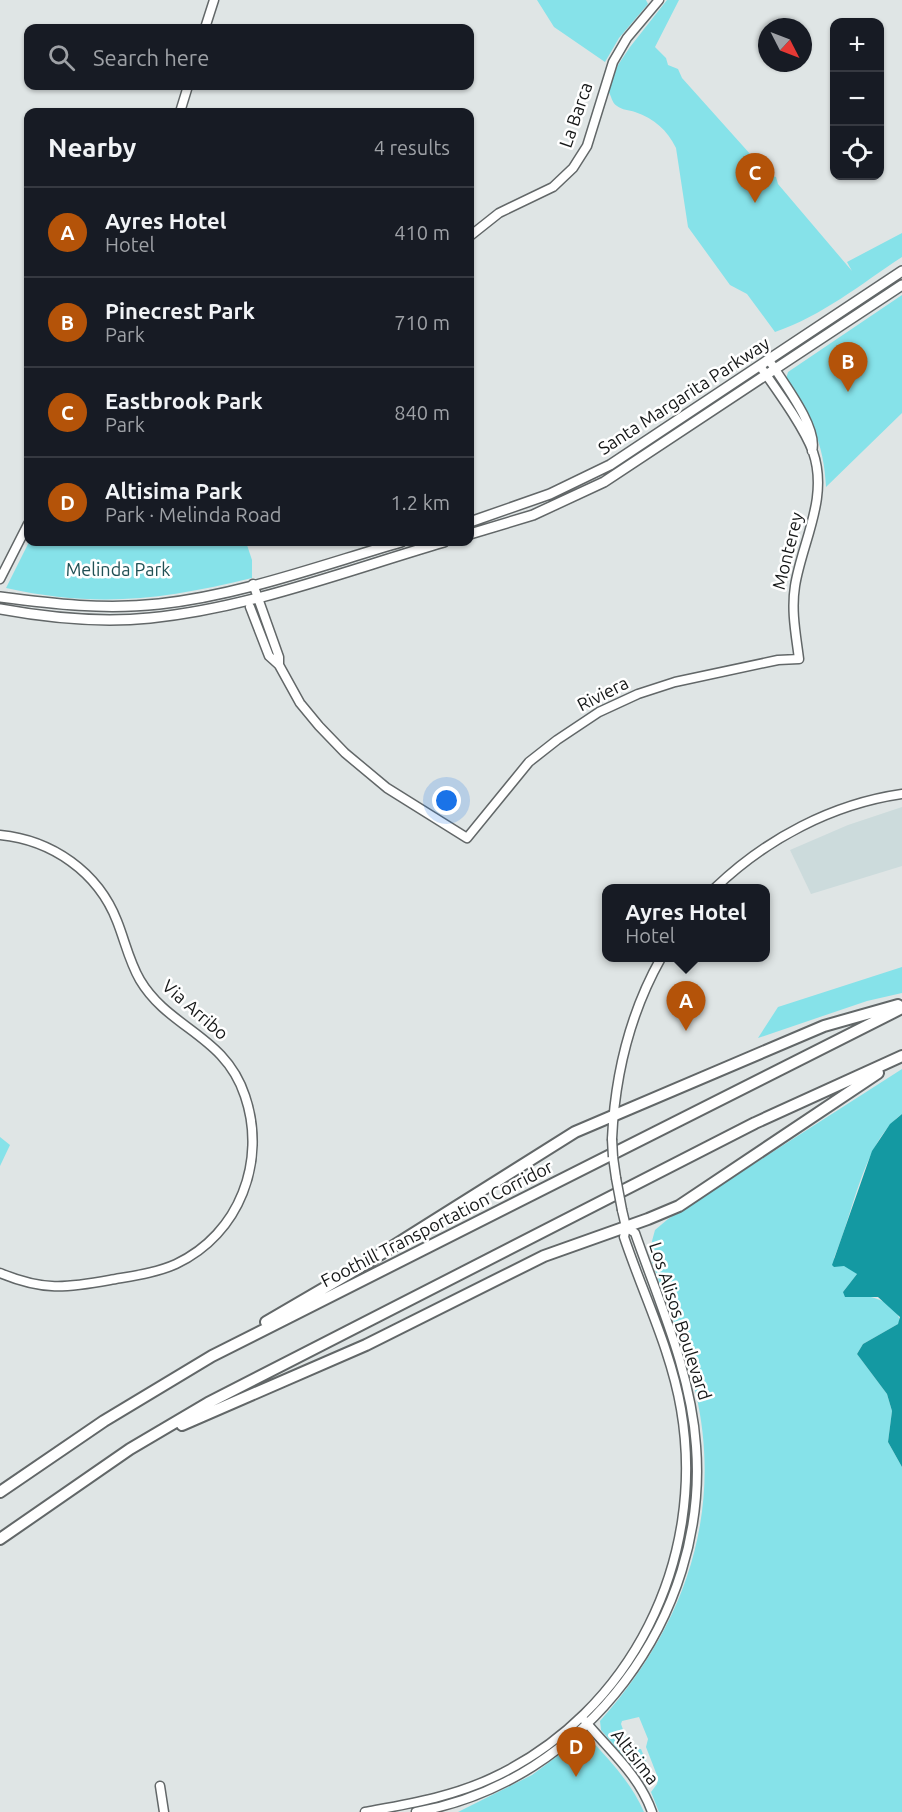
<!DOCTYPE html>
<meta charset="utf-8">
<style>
body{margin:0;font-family:Ubuntu,sans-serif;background:#242831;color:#f1f3f6}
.controls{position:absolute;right:18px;top:18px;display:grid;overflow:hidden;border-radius:12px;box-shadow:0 2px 4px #0004}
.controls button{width:54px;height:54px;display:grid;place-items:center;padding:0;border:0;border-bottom:2px solid #363941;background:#171b24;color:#f1f3f6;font:30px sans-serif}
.compass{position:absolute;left:758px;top:18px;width:54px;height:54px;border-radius:50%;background:#171b24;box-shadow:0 2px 4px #0004;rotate:132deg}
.you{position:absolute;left:447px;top:801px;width:21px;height:21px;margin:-15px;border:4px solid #fff;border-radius:50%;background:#1a73e8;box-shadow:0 0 0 9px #1a73e833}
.badge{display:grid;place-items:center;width:39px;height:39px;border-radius:50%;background:#b45309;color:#fff;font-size:20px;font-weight:700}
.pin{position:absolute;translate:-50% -50px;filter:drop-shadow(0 2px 3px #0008)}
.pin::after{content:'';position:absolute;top:32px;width:21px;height:18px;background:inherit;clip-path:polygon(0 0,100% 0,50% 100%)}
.popup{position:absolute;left:602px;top:884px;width:168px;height:78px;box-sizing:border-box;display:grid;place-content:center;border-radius:12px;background:#171b24;filter:drop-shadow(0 2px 4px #0005);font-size:20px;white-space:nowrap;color:#9ea1a6}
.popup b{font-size:22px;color:#f1f3f6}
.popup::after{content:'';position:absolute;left:50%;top:100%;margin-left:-12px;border:12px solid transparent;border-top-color:#171b24}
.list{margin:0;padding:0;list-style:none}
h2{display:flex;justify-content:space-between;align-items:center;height:78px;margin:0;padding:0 24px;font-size:26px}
h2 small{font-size:20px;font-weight:400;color:#9ea1a6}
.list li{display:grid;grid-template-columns:39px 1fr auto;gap:18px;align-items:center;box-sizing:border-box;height:90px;padding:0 24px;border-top:2px solid #363941}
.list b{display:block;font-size:22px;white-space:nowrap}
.list p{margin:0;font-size:20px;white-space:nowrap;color:#9ea1a6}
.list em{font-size:20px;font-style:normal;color:#9ea1a6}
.icon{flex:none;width:33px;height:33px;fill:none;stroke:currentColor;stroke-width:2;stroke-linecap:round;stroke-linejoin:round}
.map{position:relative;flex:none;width:902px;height:1812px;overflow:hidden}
.search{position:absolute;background:#171b24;box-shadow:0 2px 4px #0004;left:24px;top:24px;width:450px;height:66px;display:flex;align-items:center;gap:15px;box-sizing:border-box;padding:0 21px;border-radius:12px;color:#9ea1a6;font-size:22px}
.panel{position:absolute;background:#171b24;box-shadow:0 2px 4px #0004;left:24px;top:108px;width:450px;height:438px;border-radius:12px}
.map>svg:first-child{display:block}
.built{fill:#ccdbdc}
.green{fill:#86e2e9}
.water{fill:#1499a2}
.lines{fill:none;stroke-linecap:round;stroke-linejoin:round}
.secondary-casing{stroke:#626768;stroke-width:11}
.primary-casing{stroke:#626768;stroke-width:12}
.highway-casing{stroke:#626768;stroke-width:14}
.secondary{stroke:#fff;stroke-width:8}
.primary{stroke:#fff;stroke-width:9}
.highway{stroke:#fff;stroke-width:10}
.secondary-bridge-casing{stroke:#626768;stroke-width:11;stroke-linecap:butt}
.secondary-bridge{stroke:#fff;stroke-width:8}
.labels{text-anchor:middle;stroke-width:5;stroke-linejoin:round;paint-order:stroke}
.street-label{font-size:18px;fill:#151717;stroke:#fff}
.park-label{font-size:18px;fill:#205155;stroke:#fff}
</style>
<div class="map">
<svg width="902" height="1812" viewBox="0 0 902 1812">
<rect width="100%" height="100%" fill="#dfe5e5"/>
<path class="built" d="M 902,807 L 902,866 L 811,894 L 790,850 L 848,825 Z"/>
<path class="green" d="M 537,0 L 646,0 L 648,4 L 619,38 L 605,62 L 554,27 Z
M 667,0 L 679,0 L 655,47 L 666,58 L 668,65 L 678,69 L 682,78 L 769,175 L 776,177 L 778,184 L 852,271 L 847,262 L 902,233 L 902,257 C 861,284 822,316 775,332 L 747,294 L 730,285 L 688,227 L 676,148 C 667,130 655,119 635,112 C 629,110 622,110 617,106 C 611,102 612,96 608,91 L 618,65 L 630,47 Z
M 902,295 L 902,413 L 826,487 C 824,442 810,416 786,379 L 788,372 Z
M 29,542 L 246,542 L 252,560 L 252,578 C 162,600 97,608 6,588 Z
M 902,967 L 902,993 L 867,1001 L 758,1038 L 778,1007 Z
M 902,1069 L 902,1114 C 863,1142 853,1215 834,1258 C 841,1266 851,1265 857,1274 L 843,1292 C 863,1296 892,1296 900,1320 L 898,1324 L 863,1344 L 857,1354 L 887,1394 L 892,1411 L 888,1442 L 902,1467 L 902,1812 L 659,1812 L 651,1792 L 657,1784 L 658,1778 L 646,1747 L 648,1739 L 639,1717 L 622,1721 L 621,1724 L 630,1749 L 641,1749 L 653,1779 L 649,1786 L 601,1730 L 600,1721 C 682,1630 724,1517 696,1394 C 685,1345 664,1299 649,1252 L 655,1230 L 668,1219 Z
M 0,1137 L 10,1145 L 0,1166 Z
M 579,1740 L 584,1743 L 591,1740 C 611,1762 632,1784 644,1812 L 458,1812 L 532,1775 Z"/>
<path class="water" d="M 902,1114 L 902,1467 L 888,1442 L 892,1411 L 887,1394 L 857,1354 L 863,1344 L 898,1324 L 900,1317 L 878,1297 L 845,1297 L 843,1292 L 857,1274 L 844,1266 L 834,1267 L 832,1265 L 872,1151 L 890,1124 Z"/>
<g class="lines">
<g class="secondary-casing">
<path id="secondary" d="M 205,28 L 214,0
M 180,112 L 188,86
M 470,236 L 499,213 L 553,187 L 573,168 L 587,146 L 613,62 L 627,38 L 659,0
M 769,360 C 782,381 819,428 812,451
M 0,579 L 28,524
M 253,584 L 279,657 L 279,665
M 250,607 L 269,656 L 279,665 L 300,703 L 319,726 L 345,753 L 387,788 L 467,838 L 529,762 L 557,740 L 599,712 L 638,694 L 675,682 L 778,660 L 799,659 C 796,635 791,611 795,586 C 802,542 829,498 813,452 C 804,427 776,389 760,366
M 0,835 C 52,840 98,872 117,921 C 125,941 129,961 140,980 C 169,1029 225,1035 245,1096 C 267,1160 240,1234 176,1264 C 156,1273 132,1276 110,1280 C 66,1288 43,1291 0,1273
M 715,888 C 766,839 832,804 902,794
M 612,1139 C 615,1074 629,1015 661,958
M 613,1157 L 616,1178
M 585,1721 C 610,1751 639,1775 652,1812
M 160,1786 L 164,1812
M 365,1812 C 408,1804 452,1797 492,1778 C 632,1713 707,1559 681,1409 C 671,1350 643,1294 624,1237 L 626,1227 L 622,1210
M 416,1812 C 586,1782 709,1616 696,1446 C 691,1372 659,1302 635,1233 L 626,1227"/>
</g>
<g class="primary-casing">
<path id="primary" d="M 470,522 L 550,494 L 610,465 L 902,271
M 470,534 L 533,515 L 604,482 L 902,285
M 0,597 C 53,604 105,610 159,604 C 241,595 322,565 401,542
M 0,609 C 49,618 100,623 150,618 C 250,608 348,570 444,542"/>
</g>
<g class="highway-casing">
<path id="highway" d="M 266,1322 L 357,1269 L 575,1132 L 824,1026 L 898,1005
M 182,1425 L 366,1345 L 544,1256 L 648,1219 L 679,1206 L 878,1073
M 0,1492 L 104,1421 L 212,1356 L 902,1008
M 0,1539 L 130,1449 L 208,1403 L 755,1123 L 902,1056"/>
</g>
<use href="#secondary" class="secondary"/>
<use href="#primary" class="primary"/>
<use href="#highway" class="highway"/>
<g class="secondary-bridge-casing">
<path id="secondary-bridge" d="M 612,1139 L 613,1157
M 616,1178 L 622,1210"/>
</g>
<use href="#secondary-bridge" class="secondary-bridge"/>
</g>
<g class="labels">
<g class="street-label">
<text transform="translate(576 115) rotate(-71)" y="6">La Barca</text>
<text transform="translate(684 396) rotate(-33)" y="6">Santa Margarita Parkway</text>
<text transform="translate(788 551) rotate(-76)" y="6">Monterey</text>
<text transform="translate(603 694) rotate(-27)" y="6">Riviera</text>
<text transform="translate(195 1010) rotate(41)" y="6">Via Arribo</text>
<text transform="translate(437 1224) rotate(-27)" y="6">Foothill Transportation Corridor</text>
<text transform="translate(680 1321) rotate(72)" y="6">Los Alisos Boulevard</text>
<text transform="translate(635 1757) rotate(52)" y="6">Altisima</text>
</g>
<g class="park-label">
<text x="118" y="576">Melinda Park</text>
</g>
</g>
</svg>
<div class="controls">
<button>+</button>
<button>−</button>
<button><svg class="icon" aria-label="locate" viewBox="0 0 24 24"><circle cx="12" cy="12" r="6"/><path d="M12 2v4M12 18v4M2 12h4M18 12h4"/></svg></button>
</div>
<svg class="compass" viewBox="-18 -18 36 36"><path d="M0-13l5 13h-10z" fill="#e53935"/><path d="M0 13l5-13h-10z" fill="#9ea1a6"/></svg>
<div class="you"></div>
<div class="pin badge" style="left:686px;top:1031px">A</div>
<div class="popup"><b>Ayres Hotel</b>Hotel</div>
<div class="pin badge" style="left:848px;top:392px">B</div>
<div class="pin badge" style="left:755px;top:203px">C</div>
<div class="pin badge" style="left:576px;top:1777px">D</div>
<div class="search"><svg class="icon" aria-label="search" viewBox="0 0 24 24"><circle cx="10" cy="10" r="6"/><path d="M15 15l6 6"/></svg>Search here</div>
<section class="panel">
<h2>Nearby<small>4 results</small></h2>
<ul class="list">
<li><span class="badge">A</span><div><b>Ayres Hotel</b><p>Hotel</p></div><em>410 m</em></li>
<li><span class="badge">B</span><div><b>Pinecrest Park</b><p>Park</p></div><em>710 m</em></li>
<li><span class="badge">C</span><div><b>Eastbrook Park</b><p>Park</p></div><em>840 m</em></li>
<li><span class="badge">D</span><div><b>Altisima Park</b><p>Park · Melinda Road</p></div><em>1.2 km</em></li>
</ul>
</section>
</div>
